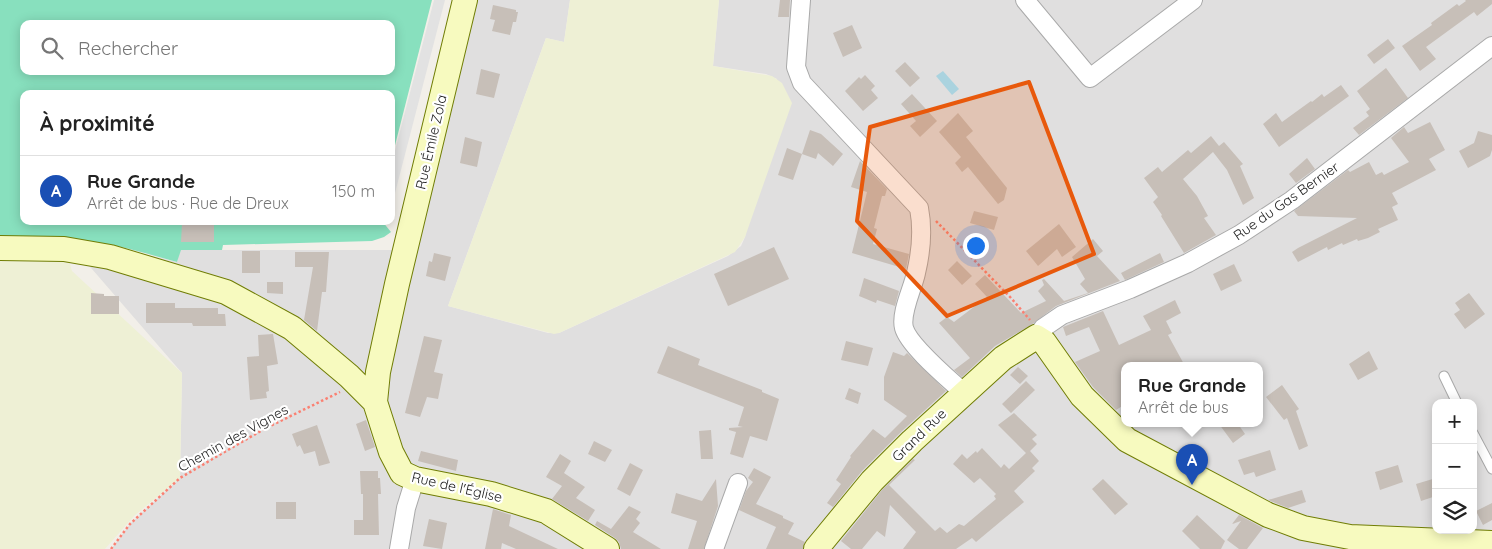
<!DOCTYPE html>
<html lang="fr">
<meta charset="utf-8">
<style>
body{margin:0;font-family:Quicksand,sans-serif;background:#f2f2f2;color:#222}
.controls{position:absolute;right:15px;bottom:15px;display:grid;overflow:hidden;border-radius:10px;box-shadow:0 2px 12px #0003}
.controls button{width:45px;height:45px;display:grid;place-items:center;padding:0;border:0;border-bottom:1px solid #e0e0e0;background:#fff;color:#222;font:25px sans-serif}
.you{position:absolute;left:975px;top:245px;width:18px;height:18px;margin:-12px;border:4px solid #fff;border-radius:50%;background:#1a73e8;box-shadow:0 0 0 8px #1a73e833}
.badge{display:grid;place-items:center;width:32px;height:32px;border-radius:50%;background:#0b8043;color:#fff;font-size:16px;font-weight:700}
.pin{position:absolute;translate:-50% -41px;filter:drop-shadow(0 1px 2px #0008)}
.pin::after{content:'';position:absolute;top:26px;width:18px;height:15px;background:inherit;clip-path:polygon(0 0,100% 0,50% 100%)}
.popup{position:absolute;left:1121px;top:362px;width:142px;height:65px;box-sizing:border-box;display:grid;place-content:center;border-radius:10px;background:#fff;filter:drop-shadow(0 1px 4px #0005);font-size:16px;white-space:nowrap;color:#767676}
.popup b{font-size:19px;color:#222}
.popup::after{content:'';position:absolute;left:50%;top:100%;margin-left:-10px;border:10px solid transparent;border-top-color:#fff}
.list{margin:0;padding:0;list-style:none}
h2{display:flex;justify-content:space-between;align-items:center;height:65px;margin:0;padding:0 20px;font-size:21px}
h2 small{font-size:16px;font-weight:400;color:#767676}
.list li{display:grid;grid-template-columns:32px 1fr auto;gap:15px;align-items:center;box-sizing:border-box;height:70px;padding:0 20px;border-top:1px solid #e0e0e0}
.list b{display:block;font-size:19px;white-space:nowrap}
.list p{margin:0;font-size:16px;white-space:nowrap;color:#767676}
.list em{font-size:16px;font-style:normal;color:#767676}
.icon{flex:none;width:28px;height:28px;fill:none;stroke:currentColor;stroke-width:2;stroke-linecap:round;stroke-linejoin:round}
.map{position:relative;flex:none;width:1492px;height:549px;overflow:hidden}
.search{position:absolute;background:#fff;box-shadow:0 2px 12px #0003;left:20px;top:20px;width:375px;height:55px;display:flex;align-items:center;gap:12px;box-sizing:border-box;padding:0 18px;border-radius:10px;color:#767676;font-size:19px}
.panel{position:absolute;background:#fff;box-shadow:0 2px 12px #0003;left:20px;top:90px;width:375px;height:135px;border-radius:10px}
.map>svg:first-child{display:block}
.residential{fill:#e0dfdf;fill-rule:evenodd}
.farmland{fill:#eef0d5}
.pitch{fill:#88e0be;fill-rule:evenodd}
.parking{fill:#e2e2e2}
.water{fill:#aad3df}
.building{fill:#c7bfb8}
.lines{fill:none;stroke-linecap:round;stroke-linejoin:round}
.lane-casing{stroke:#a9a9a9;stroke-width:11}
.street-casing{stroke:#a9a9a9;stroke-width:20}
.secondary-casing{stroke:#707d05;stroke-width:26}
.path{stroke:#fa8072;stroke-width:2.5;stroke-dasharray:2.5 2.5;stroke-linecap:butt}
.lane{stroke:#fff;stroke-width:9}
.street{stroke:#fff;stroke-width:18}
.secondary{stroke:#f7fabf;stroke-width:24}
.marked{fill:#e8590c;fill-opacity:0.2;stroke:#e8590c;stroke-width:4;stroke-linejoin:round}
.labels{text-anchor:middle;stroke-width:4.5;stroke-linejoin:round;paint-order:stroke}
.street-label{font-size:14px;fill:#222;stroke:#fff}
</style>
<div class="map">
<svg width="1492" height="549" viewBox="0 0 1492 549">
<rect width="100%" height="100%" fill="#f2efe9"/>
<path class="residential" d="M 460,0 L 570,0 L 564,42 L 546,38 L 448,306 L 548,333 L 559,333 L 728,256 L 741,246 L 745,237 L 777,79 L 766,74 L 713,66 L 719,0 L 1492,0 L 1492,549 L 111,549 L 130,524 L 180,478 L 182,373 L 66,239 L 103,244 L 177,262 L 180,250 L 400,250 ZM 1124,366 L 1260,366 L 1260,424 L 1124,424 ZM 1436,403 L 1473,403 L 1473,530 L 1436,530 Z"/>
<path class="farmland" d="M 570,0 L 719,0 L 713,66 L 772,76 L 782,83 L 792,103 L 745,237 L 735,252 L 559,333 L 554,334 L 448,306 L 546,38 L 564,42 Z
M 0,254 L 69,261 L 72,271 L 182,373 L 180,478 L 134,516 L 105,549 L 0,549 Z"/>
<path class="pitch" d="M 0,0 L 432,0 L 391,161 L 391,94 L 24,94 L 24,221 L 382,221 L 391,232 L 384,237 L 372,241 L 223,245 L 222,250 L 181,250 L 177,262 C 147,254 117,244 86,241 C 58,237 28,240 0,240 ZM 24,24 L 391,24 L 391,71 L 24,71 Z"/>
<path class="parking" d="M 434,0 L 445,0 L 394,197 L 391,196 L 391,166 Z"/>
<path class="water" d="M 943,71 L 959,89 L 952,95 L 936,76 Z"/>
<path class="building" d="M 780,0 L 790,0 L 789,17 L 778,17 Z
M 1465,0 L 1492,0 L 1492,4 L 1477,16 L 1474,12 L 1426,47 L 1436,59 L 1420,71 L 1402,46 L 1432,25 L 1431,23 L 1457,4 L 1459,6 L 1466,1 Z
M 493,5 L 516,10 L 516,12 L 518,12 L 516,22 L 513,22 L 510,35 L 492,31 L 495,20 L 490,19 Z
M 852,25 L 862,48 L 843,57 L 833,33 Z
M 1388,39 L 1395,48 L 1374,64 L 1367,55 Z
M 905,62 L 920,78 L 910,87 L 895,71 Z
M 1386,68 L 1408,98 L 1359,135 L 1353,128 L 1369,116 L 1366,112 L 1370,109 L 1357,91 Z
M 481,69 L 500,74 L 494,98 L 476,94 Z
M 865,75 L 875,86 L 871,90 L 878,98 L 863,111 L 845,91 L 859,77 L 861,79 Z
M 1341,85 L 1349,96 L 1279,147 L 1263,124 L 1276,113 L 1282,122 L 1311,101 L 1312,102 L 1322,94 L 1324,97 Z
M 912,94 L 937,121 L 920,137 L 910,126 L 916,121 L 901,104 Z
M 958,113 L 973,131 L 966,137 L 1007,188 L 1004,200 L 998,204 L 968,167 L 962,172 L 955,163 L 961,157 L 939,132 Z
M 1430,122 L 1445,150 L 1429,159 L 1436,170 L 1392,193 L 1398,204 L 1392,207 L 1398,220 L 1378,229 L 1380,232 L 1368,238 L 1358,241 L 1357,239 L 1343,245 L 1342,243 L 1328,250 L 1327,247 L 1298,262 L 1292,252 L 1298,248 L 1357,218 L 1298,216 L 1294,211 L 1348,170 L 1350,172 L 1369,162 L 1376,175 L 1382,172 L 1384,175 L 1409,162 L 1391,138 L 1404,127 L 1408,133 Z
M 810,130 L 821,134 L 843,154 L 833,166 L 818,153 L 816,159 L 802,154 Z
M 1478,131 L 1492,135 L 1492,150 L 1490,156 L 1468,168 L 1459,151 L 1474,143 Z
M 1211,136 L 1219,146 L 1224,142 L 1243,164 L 1240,166 L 1254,198 L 1243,205 L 1227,170 L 1213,152 L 1183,179 L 1197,196 L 1208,216 L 1204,218 L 1216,235 L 1184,253 L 1161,216 L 1162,215 L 1153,202 L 1158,197 L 1144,178 L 1158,167 L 1162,172 L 1188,150 L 1191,153 Z
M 465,137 L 482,142 L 477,167 L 460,163 Z
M 787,148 L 802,154 L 793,180 L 778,175 Z
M 1307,158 L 1315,169 L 1296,183 L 1289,174 Z
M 860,161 L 887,189 L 885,196 L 882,196 L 874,228 L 877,229 L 873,244 L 909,254 L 906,269 L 852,253 L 867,192 L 851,187 Z
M 974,211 L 998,217 L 994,230 L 970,223 Z
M 182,223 L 214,223 L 214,242 L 181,242 Z
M 1059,224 L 1076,247 L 1062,257 L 1057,249 L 1038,266 L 1026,251 Z
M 1093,239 L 1103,251 L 1097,256 L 1120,281 L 1056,306 L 1031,325 L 995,346 L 962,377 L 954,370 L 970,358 L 939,323 L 947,317 L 954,322 L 987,297 L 975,284 L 985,275 L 1021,313 L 1046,301 L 1038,291 L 1044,285 L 1042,280 L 1044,279 L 1064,301 L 1088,293 L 1080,284 L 1085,279 L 1072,257 Z
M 774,247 L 789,279 L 728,306 L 714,274 Z
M 242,251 L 260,251 L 260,273 L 242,273 Z
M 295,252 L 329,252 L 326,292 L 322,292 L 317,331 L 304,320 L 313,267 L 295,267 Z
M 434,253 L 451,257 L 445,281 L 426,276 L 429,261 L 432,262 Z
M 1160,253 L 1164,262 L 1125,280 L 1121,273 Z
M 957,261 L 972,276 L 962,285 L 948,270 Z
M 1234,264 L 1242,281 L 1221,291 L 1213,274 Z
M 864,278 L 899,291 L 895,306 L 877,300 L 876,303 L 859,296 Z
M 267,282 L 283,282 L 283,294 L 267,293 Z
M 91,293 L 104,294 L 104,296 L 119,296 L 119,314 L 91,314 Z
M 1469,293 L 1485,314 L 1465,329 L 1454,314 L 1460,310 L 1455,303 Z
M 1175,300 L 1181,313 L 1166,321 L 1172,333 L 1168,335 L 1185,366 L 1124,366 L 1124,405 L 1116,410 L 1093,387 L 1075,362 L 1100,351 L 1089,327 L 1066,336 L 1063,327 L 1103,311 L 1119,345 L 1151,330 L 1143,316 Z
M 146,303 L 175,303 L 175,308 L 218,308 L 218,314 L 225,314 L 226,326 L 193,326 L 192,323 L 146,323 Z
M 273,334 L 278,364 L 267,366 L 269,391 L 266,392 L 267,398 L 250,400 L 247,357 L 259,356 L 258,335 Z
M 424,336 L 442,340 L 434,372 L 443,374 L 438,399 L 427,397 L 420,417 L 405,413 Z
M 846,341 L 873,348 L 868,366 L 841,360 Z
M 668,346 L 700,359 L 698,365 L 762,390 L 762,392 L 779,399 L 767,441 L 750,436 L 743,458 L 730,454 L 736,432 L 729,430 L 729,428 L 743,427 L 738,426 L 744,407 L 657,373 Z
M 1369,351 L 1378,369 L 1358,380 L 1349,364 Z
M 893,352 L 904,356 L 907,353 L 946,391 L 902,431 L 862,471 L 833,507 L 827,503 L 841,484 L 836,480 L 851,457 L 850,456 L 873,429 L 885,438 L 907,416 L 884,400 L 884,377 Z
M 1018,367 L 1028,376 L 1020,384 L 1010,375 Z
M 1026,381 L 1035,390 L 1011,413 L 1002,404 Z
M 1282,385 L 1299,409 L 1296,411 L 1308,446 L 1299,450 L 1287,418 L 1284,420 L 1266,397 Z
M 849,388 L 861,393 L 858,404 L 845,399 Z
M 1014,413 L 1037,435 L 1032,439 L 1037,444 L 1030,451 L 1039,461 L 1032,468 L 1035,471 L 1014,491 L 1024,502 L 976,542 L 972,538 L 956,549 L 903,549 L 916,532 L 890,505 L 885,537 L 877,531 L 862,549 L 851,549 L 841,541 L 882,490 L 913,459 L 915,460 L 889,485 L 935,531 L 940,527 L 947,533 L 959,524 L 964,526 L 996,499 L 994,496 L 996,494 L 980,478 L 974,483 L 953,464 L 962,454 L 967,459 L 976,451 L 977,453 L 982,448 L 1001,468 L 1004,464 L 1009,469 L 1026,453 L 998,425 Z
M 366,420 L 375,447 L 365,451 L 356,424 Z
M 1219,424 L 1238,424 L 1245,434 L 1233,443 Z
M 317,425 L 330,463 L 319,466 L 315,451 L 304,454 L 300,445 L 297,447 L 292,434 Z
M 711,430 L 713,459 L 701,459 L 699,431 Z
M 594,441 L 612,450 L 605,462 L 588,454 Z
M 1270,450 L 1276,470 L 1256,477 L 1254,472 L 1244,475 L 1238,460 Z
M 421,451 L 458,460 L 456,471 L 418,461 Z
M 560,454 L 571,461 L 564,473 L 585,487 L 576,498 L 595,510 L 588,521 L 552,499 L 562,486 L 546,477 Z
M 630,463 L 643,470 L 630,496 L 617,489 Z
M 1398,465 L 1403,482 L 1380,490 L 1375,472 Z
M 754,468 L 771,477 L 756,504 L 783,516 L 783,518 L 794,523 L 788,534 L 805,542 L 803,549 L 766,549 L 776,527 L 739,510 L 746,491 L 753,482 L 748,478 Z
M 360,471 L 378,471 L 378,478 L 380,478 L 381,494 L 378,494 L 379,535 L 354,535 L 354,520 L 363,520 L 363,494 L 361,494 Z
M 1436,478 L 1436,496 L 1421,501 L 1416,484 Z
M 716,479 L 718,506 L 704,549 L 688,549 L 697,521 L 671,513 L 676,493 L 702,501 Z
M 1103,479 L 1128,504 L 1115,515 L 1092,489 Z
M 1302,490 L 1306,502 L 1288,508 L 1268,500 Z
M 276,502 L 296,502 L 296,519 L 276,519 Z
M 1492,503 L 1492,520 L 1483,525 L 1476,511 Z
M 629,506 L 641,512 L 636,519 L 640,523 L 633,532 L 661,549 L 621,549 L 619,542 L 615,538 L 595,525 L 597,521 L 611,529 Z
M 493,509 L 511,515 L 509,526 L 558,549 L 516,549 L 502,543 L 501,549 L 485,549 Z
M 1197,515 L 1225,541 L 1221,549 L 1200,549 L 1182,531 Z
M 1239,515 L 1263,528 L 1247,549 L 1239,549 L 1227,540 L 1241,521 L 1232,524 Z
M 429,519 L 447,523 L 442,549 L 423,546 Z"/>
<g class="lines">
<g class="lane-casing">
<path id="lane" d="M 1444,376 L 1457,403
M 1473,433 L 1492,469"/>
</g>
<g class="street-casing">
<path id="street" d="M 801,0 L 796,67 L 802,83 L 919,208 C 923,229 921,252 916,273 C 913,288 900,313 904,328 C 909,346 949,379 964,393
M 1025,0 L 1090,78 L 1193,0
M 1036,337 L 1043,328 L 1062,315 L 1130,289 L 1188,263 L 1239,235 L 1292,200 L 1492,46
M 399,549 L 406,508 L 415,479
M 714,549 L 738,483"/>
</g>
<g class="secondary-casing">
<path id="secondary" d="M 465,0 L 397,284 L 378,372 L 375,402 L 391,452 L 402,473 L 415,479 L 491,494 L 546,511 L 607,549
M 0,248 L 64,249 L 110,257 L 226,292 L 292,328 L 349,376 L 375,402
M 816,549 L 872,481 L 912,441 L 1003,358 L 1036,337 L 1044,342 L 1082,396 L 1127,440 L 1268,515 L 1303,528 L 1350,537 L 1492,543"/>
</g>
<path class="path" d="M 936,221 L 1011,298 L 1030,320
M 111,549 L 130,524 L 180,478 L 264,429 L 340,392"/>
<use href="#lane" class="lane"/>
<use href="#street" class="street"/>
<use href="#secondary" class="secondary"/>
</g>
<path class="marked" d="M 1029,82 L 1094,254 L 947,316 L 857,221 L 870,127 Z"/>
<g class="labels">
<g class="street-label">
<text transform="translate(431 142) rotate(-77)" y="5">Rue Émile Zola</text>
<text transform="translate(1286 201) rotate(-35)" y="5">Rue du Gas Bernier</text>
<text transform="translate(919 435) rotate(-44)" y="5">Grand Rue</text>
<text transform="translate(233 438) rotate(-29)" y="5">Chemin des Vignes</text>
<text transform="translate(457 487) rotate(13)" y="5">Rue de l'Église</text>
</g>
</g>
</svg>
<div class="controls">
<button>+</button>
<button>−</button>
<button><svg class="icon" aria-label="layers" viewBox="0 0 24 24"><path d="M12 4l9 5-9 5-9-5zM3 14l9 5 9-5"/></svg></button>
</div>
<div class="you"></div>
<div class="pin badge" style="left:1192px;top:485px;background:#1a4fb4">A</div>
<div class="popup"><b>Rue Grande</b>Arrêt de bus</div>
<div class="search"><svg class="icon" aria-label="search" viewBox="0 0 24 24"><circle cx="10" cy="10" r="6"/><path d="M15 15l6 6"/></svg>Rechercher</div>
<section class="panel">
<h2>À proximité<small></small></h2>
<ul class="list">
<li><span class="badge" style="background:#1a4fb4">A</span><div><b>Rue Grande</b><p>Arrêt de bus · Rue de Dreux</p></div><em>150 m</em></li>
</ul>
</section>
</div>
